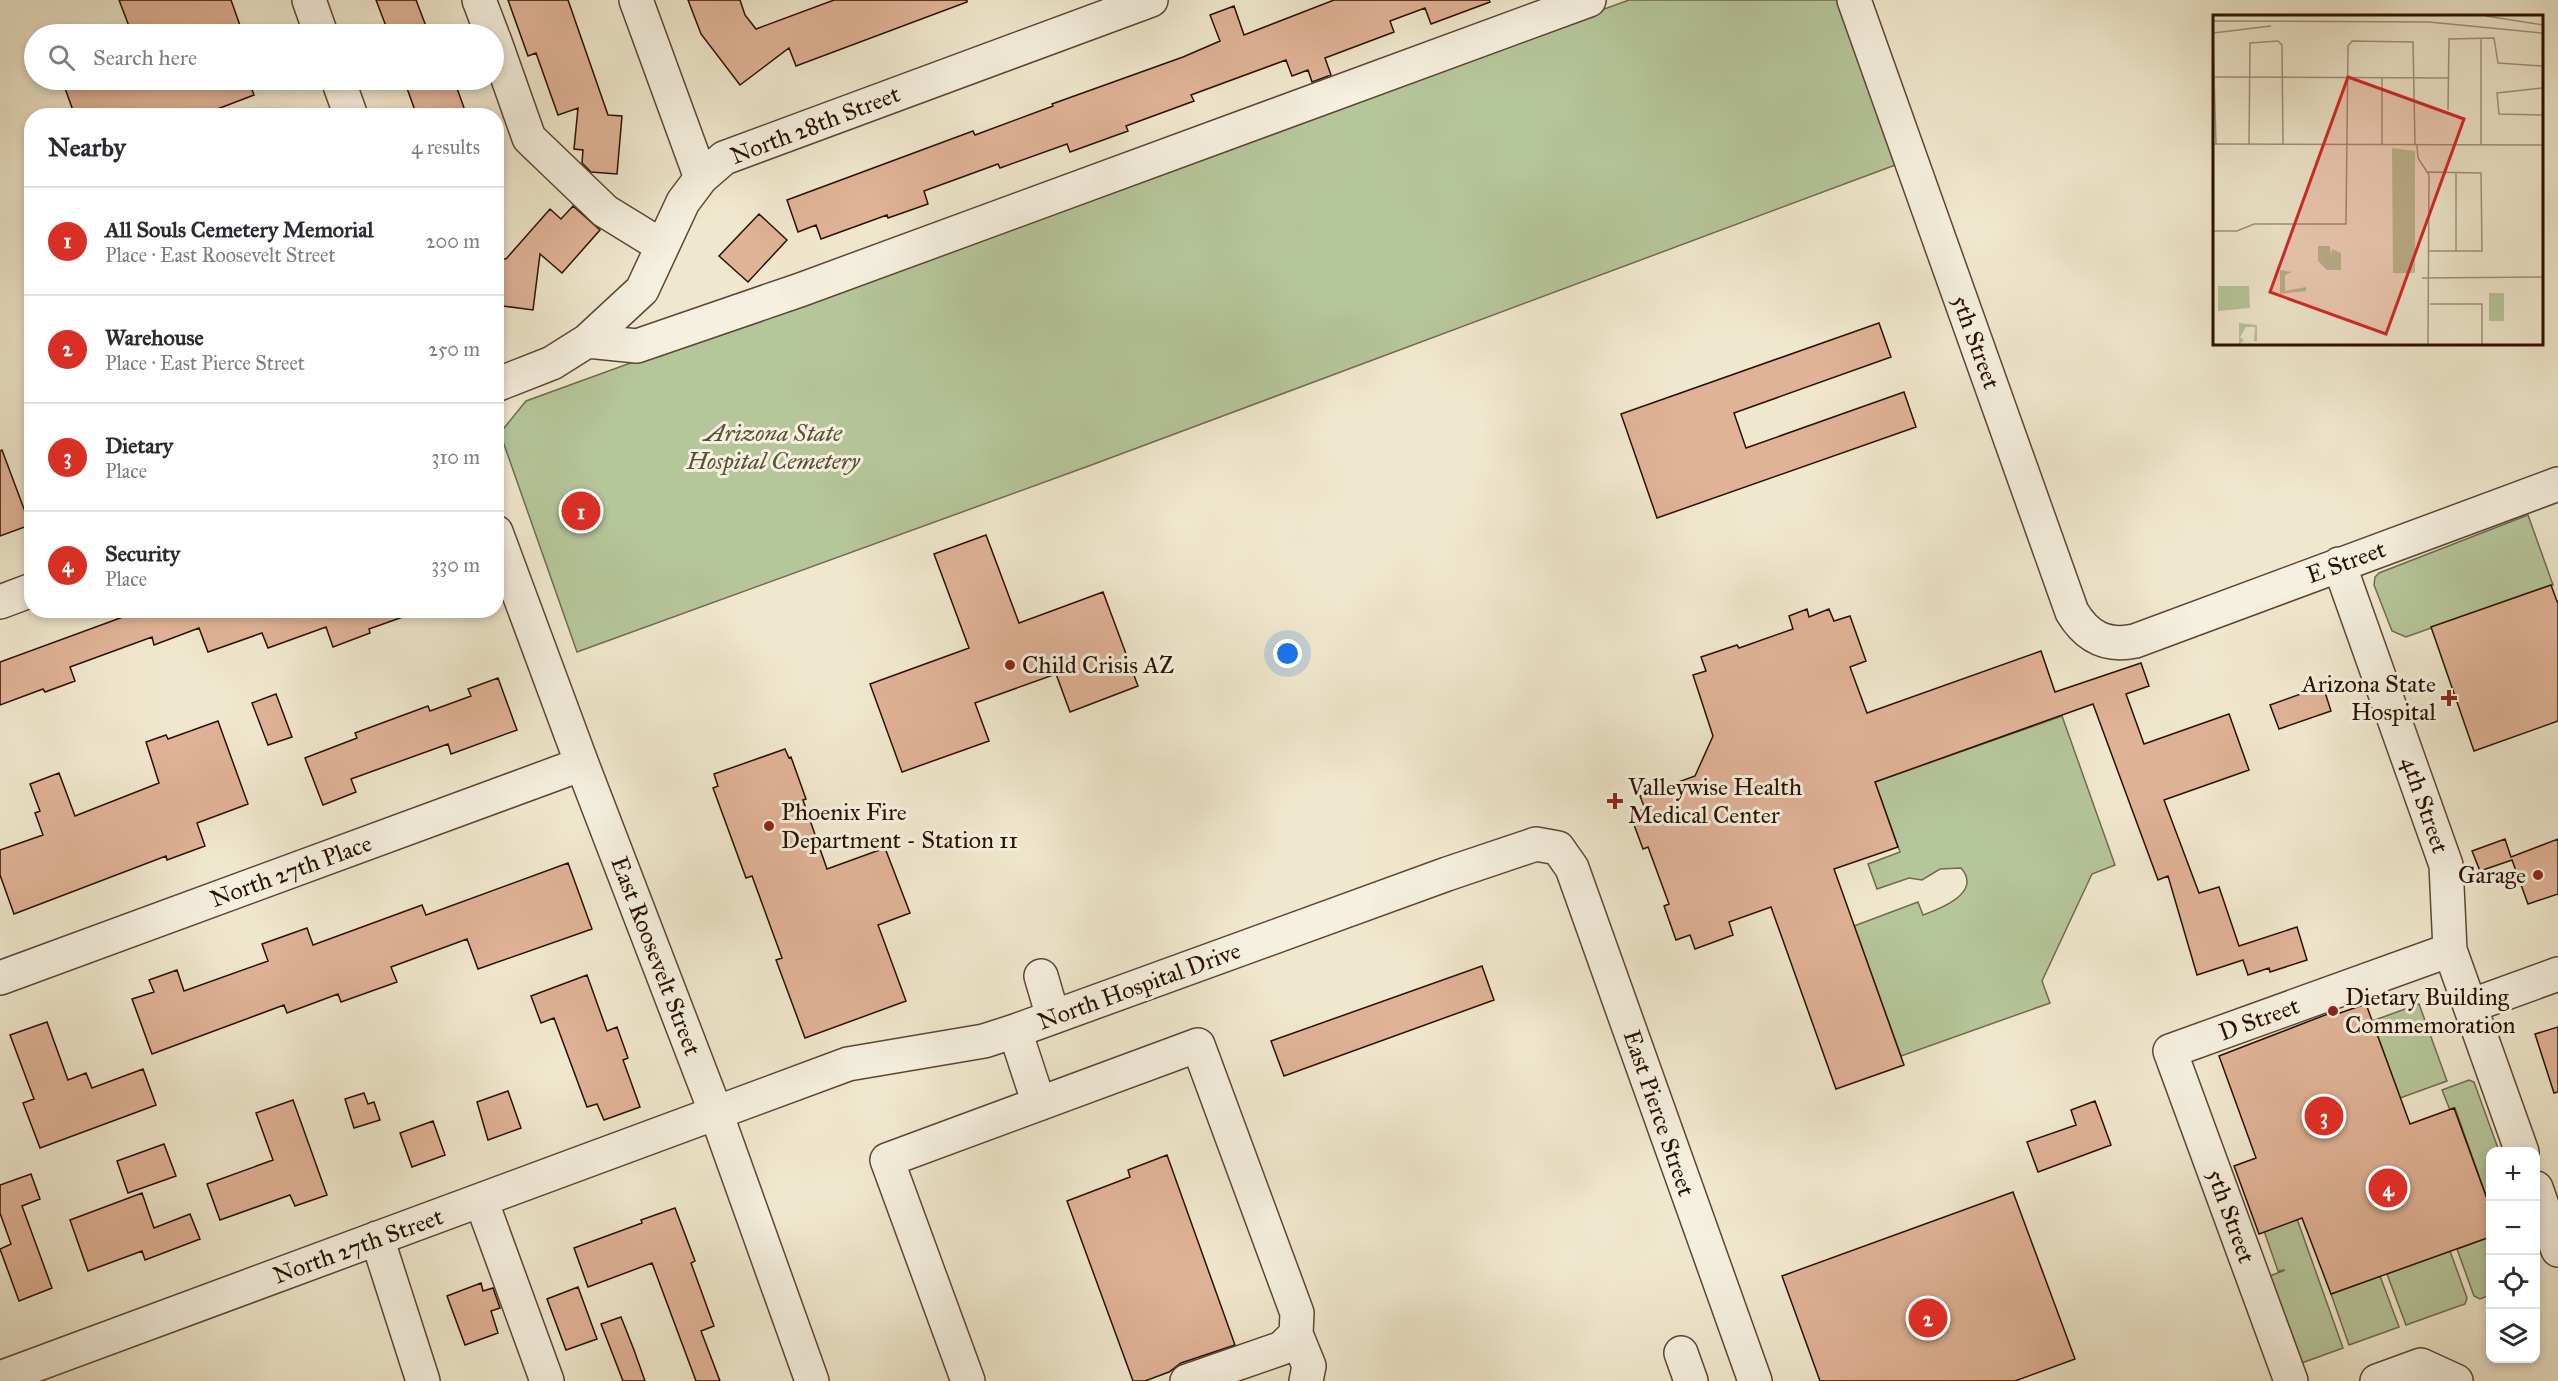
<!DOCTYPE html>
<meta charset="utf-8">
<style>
body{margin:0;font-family:"IM FELL Great Primer",serif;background:#f7f7f7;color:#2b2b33}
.controls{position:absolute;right:18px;bottom:18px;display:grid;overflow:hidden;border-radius:12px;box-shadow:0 3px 9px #0003}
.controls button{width:54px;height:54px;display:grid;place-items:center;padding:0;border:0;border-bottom:2px solid #e1e1e2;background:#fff;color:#2b2b33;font:30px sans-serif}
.you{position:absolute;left:1288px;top:654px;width:21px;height:21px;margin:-15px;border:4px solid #fff;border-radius:50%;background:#1a73e8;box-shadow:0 0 0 9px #1a73e833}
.badge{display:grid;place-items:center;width:39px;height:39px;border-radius:50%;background:#d93025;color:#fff;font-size:20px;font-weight:700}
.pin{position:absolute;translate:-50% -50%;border:3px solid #fff;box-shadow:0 2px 6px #0006}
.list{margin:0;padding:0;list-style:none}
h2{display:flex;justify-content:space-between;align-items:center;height:78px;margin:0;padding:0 24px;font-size:26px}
h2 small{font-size:20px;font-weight:400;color:#7c7c81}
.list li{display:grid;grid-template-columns:39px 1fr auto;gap:18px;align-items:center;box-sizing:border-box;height:108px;padding:0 24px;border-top:2px solid #e1e1e2}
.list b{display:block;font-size:22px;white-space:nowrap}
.list p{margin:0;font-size:20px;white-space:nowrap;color:#7c7c81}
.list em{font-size:20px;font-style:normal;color:#7c7c81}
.icon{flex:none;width:33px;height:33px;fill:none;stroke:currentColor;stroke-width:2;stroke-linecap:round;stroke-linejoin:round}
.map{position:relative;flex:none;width:2558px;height:1381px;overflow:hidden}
.search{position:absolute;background:#fff;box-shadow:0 3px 9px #0003;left:24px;top:24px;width:480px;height:66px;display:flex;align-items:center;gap:15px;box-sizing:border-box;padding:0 21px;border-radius:33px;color:#7c7c81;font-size:22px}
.panel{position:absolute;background:#fff;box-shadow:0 3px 9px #0003;left:24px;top:108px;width:480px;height:510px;border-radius:24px}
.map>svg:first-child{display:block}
.green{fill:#b6c69b;stroke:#706b4e;stroke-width:1.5}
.building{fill:#e0b396;stroke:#2a1000;stroke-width:1.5}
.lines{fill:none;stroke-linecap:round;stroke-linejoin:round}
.minor-casing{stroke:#5c4634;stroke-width:36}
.minor{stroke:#f5f0df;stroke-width:33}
.poi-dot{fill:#8f2418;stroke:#f5f0df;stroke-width:2}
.labels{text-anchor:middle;stroke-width:6;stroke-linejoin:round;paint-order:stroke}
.street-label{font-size:24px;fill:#2a1000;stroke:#f5f0df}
.park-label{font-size:24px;font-style:italic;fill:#5b5036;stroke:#f5f0df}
.poi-label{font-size:24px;fill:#2a1000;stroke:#f5f0df;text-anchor:start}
.inset-road{fill:none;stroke:#a1927c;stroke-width:1.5}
.view{fill:#d62828;fill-opacity:0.15;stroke:#d62828;stroke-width:3}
.inset-edge{fill:none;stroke:#2a1000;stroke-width:3}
</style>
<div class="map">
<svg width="2558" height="1381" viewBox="0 0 2558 1381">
<rect width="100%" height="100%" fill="#f0e8ce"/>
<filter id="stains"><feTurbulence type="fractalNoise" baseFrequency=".00333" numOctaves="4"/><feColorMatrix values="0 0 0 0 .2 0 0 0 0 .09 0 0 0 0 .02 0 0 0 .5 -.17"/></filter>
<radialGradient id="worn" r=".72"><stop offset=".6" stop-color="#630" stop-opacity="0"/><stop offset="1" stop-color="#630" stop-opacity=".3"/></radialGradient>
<path class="green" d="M 1629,0 L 1839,0 L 1898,164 L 1086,467 L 577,652 L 500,433 L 526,401 Z
M 2528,515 L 2553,585 L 2406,637 L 2392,631 L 2374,585 L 2375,577 L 2379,573 Z
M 2062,716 L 2115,865 L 2092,874 L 2042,981 L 2050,1003 L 1901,1056 L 1854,926 L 1918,902 L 1923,915 C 1939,909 1983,893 1961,868 L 1940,869 L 1922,880 L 1909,878 L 1877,889 L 1868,864 L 1900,852 L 1875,782 Z
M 2419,1004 L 2447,1081 L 2400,1098 L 2372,1021 Z
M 2469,1080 L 2474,1082 L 2499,1151 L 2490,1152 L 2490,1207 L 2455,1108 L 2450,1110 L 2442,1090 Z
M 2297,1219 L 2343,1348 L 2299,1364 L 2270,1276 L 2285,1270 L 2278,1271 L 2264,1231 Z
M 2490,1237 L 2490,1295 L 2480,1299 L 2474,1296 L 2457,1249 Z
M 2450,1251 L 2467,1298 L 2465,1304 L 2406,1325 L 2387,1274 Z
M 2380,1276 L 2399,1327 L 2349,1345 L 2331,1294 Z"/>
<path class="building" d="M 119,0 L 231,0 L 243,34 L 132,34 Z
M 376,0 L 416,0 L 429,34 L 389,34 Z
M 508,0 L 568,0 L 608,115 L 622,116 L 617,174 L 591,172 L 582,163 L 583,150 L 574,149 L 578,108 L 558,115 L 536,53 L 528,56 Z
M 688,0 L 740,0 L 745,15 L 756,29 L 834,0 L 967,0 L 967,2 L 796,66 L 789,48 L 740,85 L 701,34 Z
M 1334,0 L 1489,0 L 1490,2 L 1431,24 L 1425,8 L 1390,21 L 1394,32 L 1325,58 L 1331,75 L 1312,82 L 1308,70 L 1292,76 L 1286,60 L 1191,95 L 1194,101 L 1126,126 L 1128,131 L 1070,152 L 1067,144 L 1000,168 L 998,164 L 924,191 L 928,204 L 888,218 L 887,215 L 821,239 L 816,225 L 798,232 L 787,200 L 973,131 L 975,135 L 1053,106 L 1052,104 L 1183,57 L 1220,41 L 1210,15 L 1234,6 L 1244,35 Z
M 62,80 L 248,80 L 254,95 L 199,116 L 75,116 Z
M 404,80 L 454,80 L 467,116 L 417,116 Z
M 573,206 L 600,230 L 562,273 L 540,254 L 533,310 L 496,305 L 496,258 L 506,259 L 550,209 L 561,219 Z
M 759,214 L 787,240 L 748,282 L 719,256 Z
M 1879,323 L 1891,357 L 1734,413 L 1746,448 L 1904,392 L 1916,427 L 1657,518 L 1621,414 Z
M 2,450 L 30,525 L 0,536 L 0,451 Z
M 986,535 L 1019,623 L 1103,592 L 1138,686 L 1070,712 L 1056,674 L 975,703 L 989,741 L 902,772 L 870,684 L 969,648 L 934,554 Z
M 2551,585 L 2558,604 L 2558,721 L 2474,751 L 2431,627 Z
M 1807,609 L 1809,617 L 1829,609 L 1834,621 L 1850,616 L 1866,661 L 1850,667 L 1867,713 L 2041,651 L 2055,692 L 2141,663 L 2149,686 L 2126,694 L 2144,744 L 2229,714 L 2249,770 L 2164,800 L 2199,893 L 2219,887 L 2239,946 L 2297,927 L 2307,960 L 2270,972 L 2269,968 L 2248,975 L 2243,960 L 2197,975 L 2168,876 L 2158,880 L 2093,704 L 1875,782 L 1898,847 L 1834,869 L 1904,1065 L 1836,1089 L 1771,907 L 1729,922 L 1733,935 L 1695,949 L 1690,935 L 1676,940 L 1664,906 L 1669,904 L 1648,847 L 1643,849 L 1630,814 L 1645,809 L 1640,796 L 1695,776 L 1713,736 L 1693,675 L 1706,671 L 1701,657 L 1737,645 L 1739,648 L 1793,629 L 1789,616 Z
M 142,610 L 413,610 L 414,613 L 369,629 L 370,633 L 333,647 L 326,627 L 268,648 L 262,633 L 208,652 L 199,628 L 154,645 L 152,637 L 70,667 L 75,681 L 45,692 L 43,689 L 0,705 L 0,662 Z
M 498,678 L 517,730 L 451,754 L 448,744 L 351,779 L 356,792 L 323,805 L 305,758 L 357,738 L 355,733 L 428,706 L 430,711 L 471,696 L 468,689 Z
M 2323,686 L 2331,711 L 2279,729 L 2270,705 Z
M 276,694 L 292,737 L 268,745 L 252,703 Z
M 218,721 L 248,804 L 197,823 L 205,846 L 167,860 L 166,856 L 14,914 L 0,875 L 0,850 L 43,835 L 35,813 L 40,811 L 30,784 L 59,773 L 75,816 L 159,783 L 146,742 L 166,735 L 168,739 Z
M 785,749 L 789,758 L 791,757 L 806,799 L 803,800 L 827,869 L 885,848 L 910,913 L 878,925 L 906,1001 L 805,1038 L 776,960 L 782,958 L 752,876 L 746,878 L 713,788 L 718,786 L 714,774 Z
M 2505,839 L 2511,857 L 2558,839 L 2558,894 L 2528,904 L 2512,860 L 2480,871 L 2472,851 Z
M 568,863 L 592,929 L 478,969 L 467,939 L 391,967 L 397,982 L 341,1002 L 338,994 L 287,1013 L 284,1005 L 152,1054 L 132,999 L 154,992 L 149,980 L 177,970 L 184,991 L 268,961 L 262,944 L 307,928 L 313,945 L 422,905 L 426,915 Z
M 1482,966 L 1494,1000 L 1284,1076 L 1271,1041 Z
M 587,975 L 607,1031 L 617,1027 L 628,1058 L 623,1060 L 640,1107 L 604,1120 L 597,1104 L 587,1107 L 554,1018 L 541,1023 L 531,996 Z
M 2366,1004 L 2410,1124 L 2454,1108 L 2490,1207 L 2490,1237 L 2331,1294 L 2302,1218 L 2259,1234 L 2234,1166 L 2256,1158 L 2219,1056 L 2333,1012 L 2334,1015 Z
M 47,1022 L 68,1080 L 86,1073 L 92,1088 L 143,1069 L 156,1105 L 40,1148 L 23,1103 L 34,1099 L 10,1035 Z
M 2558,1027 L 2558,1092 L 2554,1093 L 2535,1034 Z
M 508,1091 L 521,1128 L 488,1140 L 477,1102 Z
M 364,1093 L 368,1104 L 374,1102 L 380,1120 L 354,1128 L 345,1099 Z
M 293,1100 L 327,1195 L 295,1206 L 290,1195 L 220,1220 L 207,1184 L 273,1160 L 256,1113 Z
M 2095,1101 L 2111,1145 L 2038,1172 L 2027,1142 L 2076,1125 L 2071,1110 Z
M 433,1121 L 445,1155 L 412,1167 L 400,1133 Z
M 164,1144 L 176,1176 L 128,1193 L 117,1161 Z
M 1167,1155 L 1235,1345 L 1181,1363 L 1169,1372 L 1145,1381 L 1133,1381 L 1067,1201 L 1130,1177 L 1128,1170 Z
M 31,1174 L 40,1199 L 22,1206 L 52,1288 L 19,1301 L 0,1249 L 11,1244 L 0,1213 L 0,1185 Z
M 2013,1192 L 2075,1359 L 2015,1381 L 1820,1381 L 1782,1276 Z
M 142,1193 L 154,1228 L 190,1214 L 200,1239 L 145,1260 L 142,1251 L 88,1271 L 70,1220 Z
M 675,1208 L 695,1261 L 691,1263 L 714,1326 L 701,1331 L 720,1381 L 696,1381 L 652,1263 L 588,1287 L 574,1248 L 642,1223 L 641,1220 Z
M 481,1283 L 483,1291 L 493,1288 L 500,1308 L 491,1311 L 498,1333 L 465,1345 L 447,1296 Z
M 578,1287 L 597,1339 L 566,1350 L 547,1299 Z
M 621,1317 L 634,1350 L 645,1381 L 623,1381 L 601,1324 Z"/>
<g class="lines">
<g class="minor-casing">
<path id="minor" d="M 309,0 L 321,34
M 479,0 L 492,34
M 636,0 L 701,178
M 1854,0 L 2072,612 C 2087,637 2106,647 2135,641 L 2558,484
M 494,39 L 529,138 L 605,211 L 662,246
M 338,80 L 351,116
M 587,341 L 637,346 L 800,290 L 1589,0
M 496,385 L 552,363 L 587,341 L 642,290 L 683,202 L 701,178 L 724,158 L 1151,0
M 496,532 L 582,764 L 716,1113 L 812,1381
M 2339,564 L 2446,865 L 2450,950 L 2522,1152
M 0,602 L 32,590
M 1041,976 L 1053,1017
M 0,978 L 582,764
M 2470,1006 L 2558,974
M 1015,1031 L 1039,1104
M 2536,1188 L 2558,1250
M 481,1200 L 547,1381
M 377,1238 L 423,1381
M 1681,1353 L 1691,1381
M 0,1378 L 848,1064 L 984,1041 L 1015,1031 L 1447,874 L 1536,844 L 1558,848 L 1572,868 L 1755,1381
M 968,1381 L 887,1160 L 1198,1045 L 1297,1313 L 1296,1334 L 1309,1366 L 1306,1381
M 1187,1381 L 1282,1348 L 1296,1334
M 2291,1381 L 2170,1051 L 2450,950
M 2377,1381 L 2421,1365 L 2456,1381"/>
</g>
<use href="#minor" class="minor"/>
</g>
<g class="poi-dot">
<circle cx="1010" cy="665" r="6"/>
<path d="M2446 689h6v6h6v6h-6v6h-6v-6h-6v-6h6z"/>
<path d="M1612 792h6v6h6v6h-6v6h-6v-6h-6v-6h6z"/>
<circle cx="769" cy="826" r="6"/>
<circle cx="2538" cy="875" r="6"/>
<circle cx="2333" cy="1011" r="6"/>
</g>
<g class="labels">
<g class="street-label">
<text transform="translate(815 125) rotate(-21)" y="8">North 28th Street</text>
<text transform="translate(1976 342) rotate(70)" y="8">5th Street</text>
<text transform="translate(2346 562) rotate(-20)" y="8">E Street</text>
<text transform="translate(2425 805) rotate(71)" y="8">4th Street</text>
<text transform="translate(291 871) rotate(-20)" y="8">North 27th Place</text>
<text transform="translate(656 956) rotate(69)" y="8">East Roosevelt Street</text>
<text transform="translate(1139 986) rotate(-20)" y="8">North Hospital Drive</text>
<text transform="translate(2259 1019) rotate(-20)" y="8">D Street</text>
<text transform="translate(1659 1113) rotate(71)" y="8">East Pierce Street</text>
<text transform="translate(2231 1216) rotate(70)" y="8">5th Street</text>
<text transform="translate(358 1246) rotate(-20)" y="8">North 27th Street</text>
</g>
<g class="park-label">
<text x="773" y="441">Arizona State<tspan x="773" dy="28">Hospital Cemetery</tspan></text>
</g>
<g class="poi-label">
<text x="1022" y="673">Child Crisis AZ</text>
<text x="2436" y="692" text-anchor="end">Arizona State<tspan x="2436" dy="28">Hospital</tspan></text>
<text x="1628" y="795">Valleywise Health<tspan x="1628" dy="28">Medical Center</tspan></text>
<text x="781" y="820">Phoenix Fire<tspan x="781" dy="28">Department - Station 11</tspan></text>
<text x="2526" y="883" text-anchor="end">Garage</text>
<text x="2345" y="1005">Dietary Building<tspan x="2345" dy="28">Commemoration</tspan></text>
</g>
</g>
<g transform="translate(2213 15)">
<rect width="330" height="330" fill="#f0e8ce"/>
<path d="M 179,133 L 202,136 L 202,258 L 180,258 ZM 105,231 L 117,231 L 118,242 L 119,234 L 128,238 L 128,255 L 114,255 L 105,246 ZM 67,255 L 79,257 L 72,260 L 72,276 L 93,272 L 93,276 L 67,279 ZM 5,271 L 36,271 L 37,293 L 5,296 ZM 276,278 L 291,278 L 291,306 L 276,306 ZM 26,308 L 44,310 L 44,326 L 41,326 L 42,312 L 33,312 L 27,322 L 31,325 L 27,329 L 44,329 L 26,329 Z" fill="#b6c69b"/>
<path class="inset-road" d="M 273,1 L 330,10M 0,6 L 216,7 L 330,18M 0,18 L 58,11M 268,23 L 268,130M 0,26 L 3,129M 0,62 L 235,63M 169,62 L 169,130M 330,73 L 284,78 L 286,99 L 330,100M 235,95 L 236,24 L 281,23 L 285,48 L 330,51M 0,129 L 330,130M 36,130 L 37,28 L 65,26 L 69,30 L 70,130M 204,130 L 205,143 L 216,160 L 215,329M 215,157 L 268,158 L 269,236 L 216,236M 243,157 L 243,236M 0,216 L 24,216 L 41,209 L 133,209 L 135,31 L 139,26 L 200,27 L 202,129M 209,263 L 330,262M 217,289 L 269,289 L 269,329"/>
<path class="view" d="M 135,62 L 251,104 L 173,319 L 57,277 Z"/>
<rect width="330" height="330" class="inset-edge"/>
</g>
<rect width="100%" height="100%" filter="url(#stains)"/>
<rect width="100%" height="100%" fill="url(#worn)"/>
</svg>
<div class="controls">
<button>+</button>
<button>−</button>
<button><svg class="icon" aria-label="locate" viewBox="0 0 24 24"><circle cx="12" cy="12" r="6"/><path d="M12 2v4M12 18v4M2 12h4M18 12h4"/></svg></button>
<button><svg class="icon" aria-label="layers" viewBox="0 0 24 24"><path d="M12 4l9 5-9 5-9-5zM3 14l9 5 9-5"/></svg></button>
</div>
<div class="you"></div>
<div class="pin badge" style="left:581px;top:511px">1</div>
<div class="pin badge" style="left:1928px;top:1318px">2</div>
<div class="pin badge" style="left:2324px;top:1116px">3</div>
<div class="pin badge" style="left:2388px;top:1188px">4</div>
<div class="search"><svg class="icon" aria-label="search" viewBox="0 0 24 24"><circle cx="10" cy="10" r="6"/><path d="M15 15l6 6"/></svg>Search here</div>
<section class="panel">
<h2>Nearby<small>4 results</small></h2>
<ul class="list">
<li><span class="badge">1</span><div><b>All Souls Cemetery Memorial</b><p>Place · East Roosevelt Street</p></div><em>200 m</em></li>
<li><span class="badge">2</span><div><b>Warehouse</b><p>Place · East Pierce Street</p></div><em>250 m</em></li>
<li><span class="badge">3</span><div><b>Dietary</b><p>Place</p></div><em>310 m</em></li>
<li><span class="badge">4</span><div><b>Security</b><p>Place</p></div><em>330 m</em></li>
</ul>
</section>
</div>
